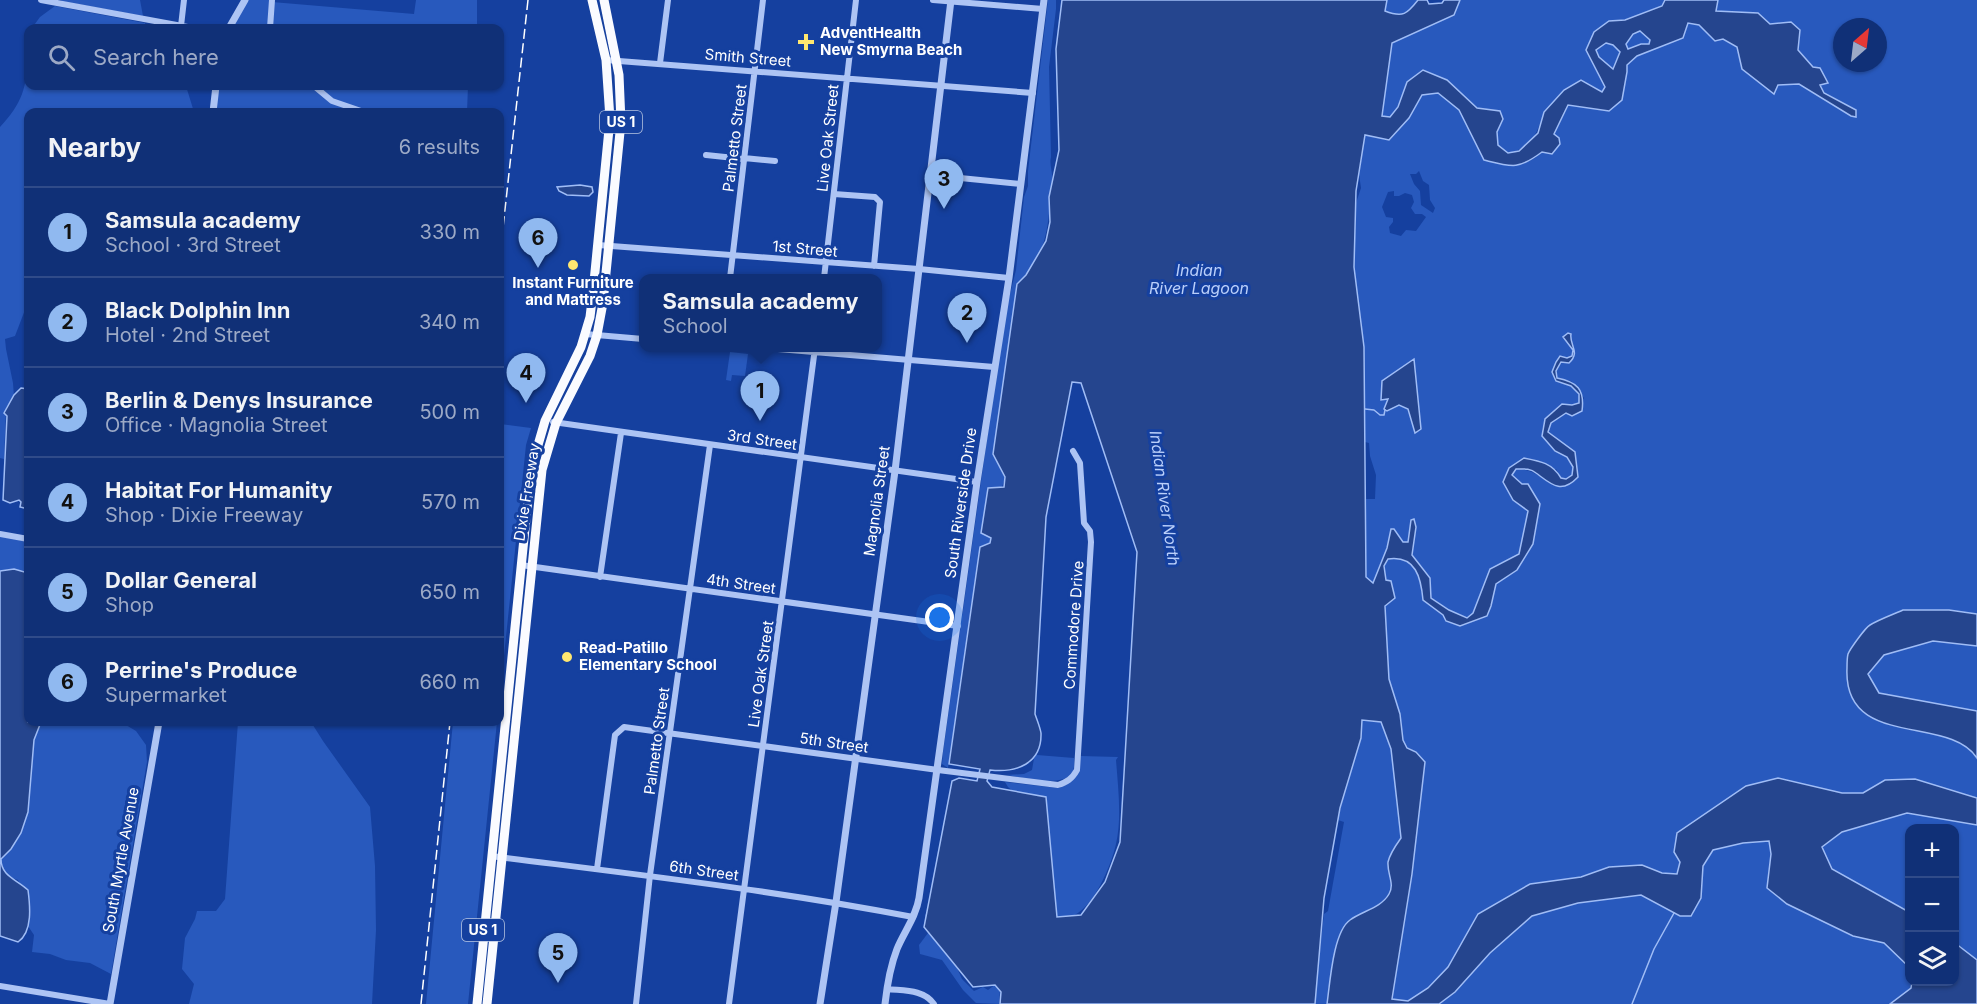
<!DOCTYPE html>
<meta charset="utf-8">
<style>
body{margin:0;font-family:Inter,sans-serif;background:#1e3c7f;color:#f1f3f6}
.controls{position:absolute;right:18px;bottom:18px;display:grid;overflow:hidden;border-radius:12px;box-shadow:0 2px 4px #0004}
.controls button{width:54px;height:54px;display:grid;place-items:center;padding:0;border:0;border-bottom:2px solid #304b89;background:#103077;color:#f1f3f6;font:30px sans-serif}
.compass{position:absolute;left:1833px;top:18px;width:54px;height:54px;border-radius:50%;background:#103077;box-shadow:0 2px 4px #0004;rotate:28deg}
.you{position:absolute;left:940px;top:618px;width:21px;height:21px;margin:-15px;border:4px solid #fff;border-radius:50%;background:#1a73e8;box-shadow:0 0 0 9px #1a73e833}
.badge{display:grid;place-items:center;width:39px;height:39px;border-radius:50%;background:#90b9f0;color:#111;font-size:20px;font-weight:700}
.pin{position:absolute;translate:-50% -50px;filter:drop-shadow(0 2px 3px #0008)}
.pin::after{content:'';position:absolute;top:32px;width:21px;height:18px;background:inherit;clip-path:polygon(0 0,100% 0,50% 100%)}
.popup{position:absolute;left:639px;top:274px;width:243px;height:78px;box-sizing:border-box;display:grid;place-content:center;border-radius:12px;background:#103077;filter:drop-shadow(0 2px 4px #0005);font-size:20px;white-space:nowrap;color:#9ca9c6}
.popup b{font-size:22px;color:#f1f3f6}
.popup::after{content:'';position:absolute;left:50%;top:100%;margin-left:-12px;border:12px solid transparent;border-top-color:#103077}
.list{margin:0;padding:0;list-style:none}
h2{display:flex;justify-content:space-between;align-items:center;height:78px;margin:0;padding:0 24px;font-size:26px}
h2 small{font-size:20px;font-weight:400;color:#9ca9c6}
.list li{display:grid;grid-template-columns:39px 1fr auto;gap:18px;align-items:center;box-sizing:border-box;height:90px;padding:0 24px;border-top:2px solid #304b89}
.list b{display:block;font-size:22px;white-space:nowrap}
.list p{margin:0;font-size:20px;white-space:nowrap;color:#9ca9c6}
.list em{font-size:20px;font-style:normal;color:#9ca9c6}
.icon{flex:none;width:33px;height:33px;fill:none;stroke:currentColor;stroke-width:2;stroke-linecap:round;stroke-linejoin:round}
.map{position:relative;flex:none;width:1977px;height:1004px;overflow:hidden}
.search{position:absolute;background:#103077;box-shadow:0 2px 4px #0004;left:24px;top:24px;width:480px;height:66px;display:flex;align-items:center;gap:15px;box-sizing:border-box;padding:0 21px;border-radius:12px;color:#9ca9c6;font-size:22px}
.panel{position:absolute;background:#103077;box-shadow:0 2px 4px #0004;left:24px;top:108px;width:480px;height:618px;border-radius:12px}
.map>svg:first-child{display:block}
.green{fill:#2859bd;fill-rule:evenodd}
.water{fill:#25458e;stroke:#a0bdf6;stroke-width:1.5;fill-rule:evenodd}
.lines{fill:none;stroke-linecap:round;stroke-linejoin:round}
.stream{stroke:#a0bdf6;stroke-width:1.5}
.minor{stroke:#adc4f4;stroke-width:6}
.tertiary{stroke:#adc4f4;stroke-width:7}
.primary{stroke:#fafbff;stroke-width:9}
.rail{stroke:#fff;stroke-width:1.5;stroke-dasharray:10 4.5;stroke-linecap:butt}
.poi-dot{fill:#ffe770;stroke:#15409f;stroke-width:2}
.labels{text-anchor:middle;stroke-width:6;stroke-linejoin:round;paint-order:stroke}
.shield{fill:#15409f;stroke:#b9c6e2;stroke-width:1.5}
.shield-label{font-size:14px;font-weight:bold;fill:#fff}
.poi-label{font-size:15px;font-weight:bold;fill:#fff;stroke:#15409f;text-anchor:start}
.street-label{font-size:15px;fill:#fff;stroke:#15409f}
.water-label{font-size:16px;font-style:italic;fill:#bacffa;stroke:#15409f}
</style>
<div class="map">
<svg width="1977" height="1004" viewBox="0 0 1977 1004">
<rect width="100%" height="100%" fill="#15409f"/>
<path class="green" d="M 140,0 L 143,16 L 61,1 L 62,0 Z
M 245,0 L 272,0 L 272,2 L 414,14 L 416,0 L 477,0 L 477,28 L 229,28 Z
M 1048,0 L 1056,0 L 1056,9 L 1049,67 L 1051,157 C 1049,165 1053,172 1052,180 C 1048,222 1050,253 1017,284 L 993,454 L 1005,478 L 1002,487 L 988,488 L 981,533 L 991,537 L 991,543 L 980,547 L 948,768 L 942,764 L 943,752 L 1004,318 L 1016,270 L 1024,197 L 1028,186 L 1028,171 Z
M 1382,0 L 1418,0 L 1409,12 L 1386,16 Z
M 1460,0 L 1665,0 L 1663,6 L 1625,20 L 1609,21 L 1586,50 L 1605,87 L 1602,92 L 1544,112 C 1538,132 1531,149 1508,153 L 1498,146 L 1497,132 L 1503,119 L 1500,111 L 1477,108 L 1447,80 L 1407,82 L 1398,107 L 1390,117 L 1381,116 L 1392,43 L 1454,15 Z
M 1718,0 L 1977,0 L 1977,614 L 1949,610 L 1903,610 L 1848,653 L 1900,728 C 1925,733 1962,734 1977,758 L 1977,798 L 1885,780 L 1863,793 L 1842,793 L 1778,778 L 1680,862 L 1677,874 L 1662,873 L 1642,865 L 1609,867 L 1581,877 L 1558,881 L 1478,914 L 1448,967 L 1428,988 L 1408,1001 L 1392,999 L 1412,874 L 1425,762 L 1416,752 L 1407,748 L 1403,740 L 1400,714 L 1389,679 L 1385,637 L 1386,581 L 1384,566 L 1388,559 C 1416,555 1421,577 1423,600 L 1460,626 L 1491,606 L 1496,584 L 1517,570 L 1533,544 L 1540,504 L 1526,485 L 1522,484 L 1512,475 L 1516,469 C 1532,469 1542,477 1555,486 L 1578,477 L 1575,452 L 1548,433 L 1551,423 L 1566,413 L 1572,416 L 1584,398 L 1571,381 L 1557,378 L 1556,371 L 1562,362 L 1569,363 L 1575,351 L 1570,338 L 1563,337 L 1573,350 L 1572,356 L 1556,362 L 1556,381 L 1571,386 L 1579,394 L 1579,403 L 1572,405 L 1561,404 L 1545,419 L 1542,430 L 1555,451 L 1567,457 L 1573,467 L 1572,475 L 1566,479 L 1561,478 L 1556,469 L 1509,468 L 1513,500 L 1528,511 L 1519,554 L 1490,569 L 1473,613 L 1467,618 L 1449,610 L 1431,598 L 1430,578 L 1412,555 L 1416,527 L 1411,520 L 1408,542 L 1403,542 L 1394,529 L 1391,529 L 1387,548 L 1373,583 L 1366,577 L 1366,499 L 1375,499 L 1376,475 L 1370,456 L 1369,443 L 1365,442 L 1364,347 L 1354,267 L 1356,203 L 1361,188 L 1359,174 L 1365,135 L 1409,118 L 1422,95 L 1438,93 L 1459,110 L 1484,160 C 1498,160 1513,163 1527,161 C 1546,159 1560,121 1568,105 L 1609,111 L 1627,72 L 1626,65 L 1637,56 L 1683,38 L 1687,22 L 1699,25 L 1715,41 L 1723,39 L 1737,47 L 1774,93 L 1778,85 L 1799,84 L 1851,116 L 1855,117 L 1856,110 L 1824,93 L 1820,85 L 1827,83 L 1820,68 L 1813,67 L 1798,50 L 1800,30 L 1791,22 L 1770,24 L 1758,13 L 1716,11 ZM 1842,27 L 1878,27 L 1878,63 L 1842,63 ZM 1419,171 L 1423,181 L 1429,185 L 1430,200 L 1435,208 L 1433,213 L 1421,205 L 1420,191 L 1414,184 L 1410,174 L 1416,174 ZM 1394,191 L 1394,196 L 1399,196 L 1405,193 L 1412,195 L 1414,202 L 1411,208 L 1415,214 L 1422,214 L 1426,217 L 1416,231 L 1406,230 L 1401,236 L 1390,233 L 1389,227 L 1393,222 L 1393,218 L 1386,217 L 1382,207 L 1388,192 ZM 1413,360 L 1415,433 L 1408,409 L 1399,405 L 1387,411 L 1388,399 Z
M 55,6 L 145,23 L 146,28 L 32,28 L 40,17 Z
M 1640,31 L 1650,40 L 1650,44 L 1641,44 L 1628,49 L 1626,44 L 1633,34 Z
M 1606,43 L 1613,45 L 1620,52 L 1612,69 L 1599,57 L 1595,50 Z
M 28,55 L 28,86 L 186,86 L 194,112 L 28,112 L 28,302 L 15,336 L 5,339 L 6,349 L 13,383 L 14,397 L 6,408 L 4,459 L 0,458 L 0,127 C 22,104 27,87 28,55 Z
M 216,86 L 468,86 L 467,112 L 213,112 Z
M 730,352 L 748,354 L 745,376 L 732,375 L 731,381 L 726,380 Z
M 500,424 L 531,428 L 526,445 L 500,694 Z
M 0,536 L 28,542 L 28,573 L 14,569 L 0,571 Z
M 1933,641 L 1977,646 L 1977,711 L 1879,693 L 1868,674 L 1884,655 Z
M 1361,720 L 1381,722 L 1391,749 L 1401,838 C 1394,848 1389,860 1389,872 C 1389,881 1394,886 1389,895 C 1381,909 1362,911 1350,920 C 1333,932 1330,983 1327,1004 L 1314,1004 L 1324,914 L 1328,911 L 1344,822 L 1338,820 Z
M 41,722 L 121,722 L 136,731 L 146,745 L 147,762 L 111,974 L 90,963 L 66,960 L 50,954 L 32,952 L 34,935 L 28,926 L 30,904 L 18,880 C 6,876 1,871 1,858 L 11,849 L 21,834 L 28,812 L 34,740 Z
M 238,722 L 311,722 L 323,741 L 370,807 L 375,866 L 376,930 L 372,1004 L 189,1004 L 194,984 L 182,969 L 185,938 L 195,919 L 197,911 L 216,911 L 225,899 Z
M 453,722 L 497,722 L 468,1004 L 426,1004 Z
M 1035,753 L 1037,755 L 1074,758 C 1074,763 1075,768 1072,773 C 1063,788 1021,777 1006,775 L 1024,774 L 1032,770 Z
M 1080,756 L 1118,757 L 1116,760 C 1118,787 1122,818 1116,844 C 1111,866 1093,910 1070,917 C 1066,919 1060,918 1056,918 L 1016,794 L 1008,787 L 1005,782 L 1058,788 C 1075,783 1079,773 1080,756 Z
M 1907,813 L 1977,825 L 1977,960 L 1955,943 L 1954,828 L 1910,828 L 1909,912 L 1832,869 L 1822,847 L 1842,832 Z
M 1770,841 L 1771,854 L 1767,888 L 1787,904 L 1853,936 L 1884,943 L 1909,967 L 1911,988 L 1890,1004 L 1439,1004 L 1455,992 L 1490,953 L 1532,916 L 1578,903 L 1641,895 L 1660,904 L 1701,898 L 1703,866 L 1713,850 L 1743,843 Z
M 929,911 L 937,940 L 957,968 L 962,979 L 974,991 L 983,987 L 988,990 L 996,984 L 1000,989 L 999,1004 L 976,1003 L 963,990 L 942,960 L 920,954 L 919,945 L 928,933 L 925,915 Z"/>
<path class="water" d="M 1062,0 L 1387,0 L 1385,11 C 1403,18 1407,14 1418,0 L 1427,0 L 1429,4 L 1442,3 L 1444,0 L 1460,0 L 1454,15 L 1392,43 L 1382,116 L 1390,117 L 1398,107 L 1407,82 L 1423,70 L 1447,80 L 1477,108 L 1500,111 L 1503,119 L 1497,132 L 1498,145 L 1508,153 L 1519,151 L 1538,133 L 1544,112 L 1564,90 L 1581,80 L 1602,92 L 1605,87 L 1586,50 L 1594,32 L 1609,21 L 1625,20 L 1662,6 L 1665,0 L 1718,0 L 1716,11 L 1758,13 L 1770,24 L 1791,22 L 1800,30 L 1798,50 L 1813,67 L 1820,68 L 1828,83 L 1820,85 L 1824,93 L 1856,110 L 1856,117 L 1851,116 L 1799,84 L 1778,85 L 1774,94 L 1742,69 L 1737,47 L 1723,39 L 1715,41 L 1699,25 L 1688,23 L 1683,38 L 1637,56 L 1627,65 L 1627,72 L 1622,100 L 1609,111 L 1568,105 L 1554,134 L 1559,138 L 1560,144 L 1552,154 L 1542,152 C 1518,170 1512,167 1484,160 L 1459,110 L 1438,93 L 1422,95 L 1409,118 L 1389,140 L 1365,135 L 1356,191 L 1354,267 L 1364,347 L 1366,577 L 1373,583 L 1387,548 L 1391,529 L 1394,529 L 1403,542 L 1408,542 L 1411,520 L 1414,519 L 1416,527 L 1412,555 L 1430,578 L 1431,598 L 1449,610 L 1467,618 L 1473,613 L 1490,569 L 1519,554 L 1528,511 L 1513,500 L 1503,482 L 1509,468 L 1524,458 C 1540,461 1552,463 1561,478 L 1566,479 L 1572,475 L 1573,467 L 1567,457 L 1555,451 L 1542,436 L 1545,419 L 1562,404 L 1572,405 L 1579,403 L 1579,394 L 1571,386 L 1556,381 L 1552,372 L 1556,362 L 1560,356 L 1567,358 L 1572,356 L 1573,350 L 1563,337 L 1568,333 L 1571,334 C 1569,345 1581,352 1569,363 L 1561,362 L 1556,371 L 1557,378 C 1577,382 1585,389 1582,411 L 1572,416 L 1566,413 L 1551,423 L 1548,432 L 1575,452 L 1578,477 C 1561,495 1551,484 1536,473 C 1530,468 1523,469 1516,469 L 1512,475 L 1522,484 L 1528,484 L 1540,504 L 1533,544 L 1517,570 L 1496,584 L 1491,606 L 1487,616 L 1460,626 L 1446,621 L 1443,615 L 1423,600 C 1421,578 1416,555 1388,559 L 1384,566 L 1386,580 L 1391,581 L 1395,598 L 1385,606 L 1389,679 L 1400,714 L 1403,740 L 1407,748 L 1416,752 L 1425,762 L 1412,874 L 1392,999 L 1408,1001 L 1428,988 L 1448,967 L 1478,914 L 1530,884 L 1581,877 L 1609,867 L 1642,865 L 1662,873 L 1677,874 L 1680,862 L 1674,852 L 1677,833 L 1746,786 L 1778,778 L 1842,793 L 1863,793 L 1885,780 L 1915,779 L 1977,798 L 1977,825 L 1907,813 L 1842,832 L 1822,847 L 1832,869 L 1909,912 L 1909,967 L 1884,943 L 1853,936 L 1787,904 L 1767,888 L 1771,854 L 1769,841 L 1743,843 L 1713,850 L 1703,866 L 1701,898 L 1691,916 L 1680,916 L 1641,895 L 1578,903 L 1532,916 L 1490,953 L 1455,992 L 1439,1004 L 1327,1004 C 1330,983 1333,932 1350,920 C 1362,911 1381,908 1389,894 C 1395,884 1387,874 1388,862 C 1390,853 1396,845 1401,838 L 1391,749 L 1381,722 L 1362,720 L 1361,738 L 1340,808 L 1324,898 L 1315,1004 L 1000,1004 L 1001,992 L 995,985 L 973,987 L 924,927 L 952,781 L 959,778 L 977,781 L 980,769 L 949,764 L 980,547 L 990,543 L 991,538 L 981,533 L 988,488 L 1004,487 L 1005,477 L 993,454 L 1017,284 L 1026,275 L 1046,241 L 1050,222 L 1049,197 L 1059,150 L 1056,49 ZM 1640,31 L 1650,40 L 1649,44 L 1641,44 L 1628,49 L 1626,44 L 1633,34 ZM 1606,43 L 1613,45 L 1620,52 L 1613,69 L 1599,57 L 1596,50 ZM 1072,382 L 1081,383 L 1137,552 L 1120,842 L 1105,882 L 1081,915 L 1057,917 L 1046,797 L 992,787 L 987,781 L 990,770 C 1016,773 1042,764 1041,733 C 1040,727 1037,720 1035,714 L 1046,517 Z
M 580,185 L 592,187 L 593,192 L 589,196 L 567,195 L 559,191 L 557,187 Z
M 1414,359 L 1421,429 L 1415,433 L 1408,409 L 1399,405 L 1387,411 L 1384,409 L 1388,399 L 1381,400 L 1382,381 Z
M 21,388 L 28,389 L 28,509 L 20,507 L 21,502 L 19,500 L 10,503 L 3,500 L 7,416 L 4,413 L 14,395 Z
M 14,569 L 28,573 L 28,722 L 41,722 L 34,740 L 28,812 L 21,833 L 11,849 L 1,859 C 1,876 16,879 28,890 C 30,905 33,932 18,942 L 0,936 L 0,571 Z
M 1903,610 L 1949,610 L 1977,614 L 1977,646 L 1933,641 L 1884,655 L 1868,674 L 1879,693 L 1977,711 L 1977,758 C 1949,714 1843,750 1847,668 C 1847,664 1847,658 1848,654 C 1850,649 1865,628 1870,625 C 1880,619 1892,615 1903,610 Z
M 1955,943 L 1977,960 L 1977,1004 L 1890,1004 L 1911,988 L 1912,982 L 1954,982 Z"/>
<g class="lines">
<path class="stream" d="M 1365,409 L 1374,410 L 1380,415 L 1384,415 L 1385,410
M 1632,1004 L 1654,949 L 1674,913"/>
<path class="minor" d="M 41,0 L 193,28
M 933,0 L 1043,9
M 181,26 L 184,0
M 270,28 L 272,0
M 606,60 L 1033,93
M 660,63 L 668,0
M 314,86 L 332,101 L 364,112
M 706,155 L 744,159
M 744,158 L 775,161
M 930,175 L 1021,184
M 834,194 L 875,197 L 880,202 L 874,266
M 598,245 L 919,269 L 1009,278
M 730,278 L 763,0
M 824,278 L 856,0
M 585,334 L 643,339
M 766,348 L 994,367
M 553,422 L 977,482
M 0,534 L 28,539
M 521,565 L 958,626
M 600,577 L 621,433
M 491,856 C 632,874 773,890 913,917
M 597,869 L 615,735 L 624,727 L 938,770 L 1058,785 C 1067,782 1072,779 1077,770 L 1091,542 L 1090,531 L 1084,523 L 1080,463 L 1073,451
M 0,986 L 110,1004
M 887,989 C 904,991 923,989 934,1004
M 636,1004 L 650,875 L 710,445
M 729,1004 L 815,348"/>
<path class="tertiary" d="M 229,28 L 245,0
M 213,112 L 216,86
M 110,1004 L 159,722
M 820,1004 L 836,902 L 895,471 L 951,0
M 885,1004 C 887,986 890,967 897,949 C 904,932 916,917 919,898 L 977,482 L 1009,278 L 1044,0"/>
<path class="primary" d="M 477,1004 L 531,469 L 545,421 L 581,347 L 590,317 L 593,292 L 610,119 L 606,60 L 592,0
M 487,1004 L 542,470 L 556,423 L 590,356 L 597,335 L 603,303 L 621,122 L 619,75 L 604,0"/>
<path class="rail" d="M 500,255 L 528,0
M 421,1004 L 450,722"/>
</g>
<g class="poi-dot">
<path d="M803 33h6v6h6v6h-6v6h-6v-6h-6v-6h6z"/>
<circle cx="573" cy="265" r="6"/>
<circle cx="567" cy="657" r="6"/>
</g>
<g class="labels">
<g class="shield">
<rect x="600" y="111" width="42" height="22" rx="4.5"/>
<rect x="462" y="919" width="42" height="22" rx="4.5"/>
</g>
<g class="shield-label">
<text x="621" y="127">US 1</text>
<text x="483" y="935">US 1</text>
</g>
<g class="poi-label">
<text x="820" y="38">AdventHealth<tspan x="820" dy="17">New Smyrna Beach</tspan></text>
<text x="573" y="288" text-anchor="middle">Instant Furniture<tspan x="573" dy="17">and Mattress</tspan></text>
<text x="579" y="653">Read-Patillo<tspan x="579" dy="17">Elementary School</tspan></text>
</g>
<g class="street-label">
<text transform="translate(748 58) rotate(5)" y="5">Smith Street</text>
<text transform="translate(735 138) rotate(-83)" y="5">Palmetto Street</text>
<text transform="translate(828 138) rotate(-84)" y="5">Live Oak Street</text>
<text transform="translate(805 249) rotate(5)" y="5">1st Street</text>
<text transform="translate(762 440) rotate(8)" y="5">3rd Street</text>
<text transform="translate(527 492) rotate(-81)" y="5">Dixie Freeway</text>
<text transform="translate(877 501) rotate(-82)" y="5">Magnolia Street</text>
<text transform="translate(961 503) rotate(-82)" y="5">South Riverside Drive</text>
<text transform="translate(741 584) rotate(8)" y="5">4th Street</text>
<text transform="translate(1074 625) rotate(-86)" y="5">Commodore Drive</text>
<text transform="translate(761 674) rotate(-82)" y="5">Live Oak Street</text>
<text transform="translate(657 741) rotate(-82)" y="5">Palmetto Street</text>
<text transform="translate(834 743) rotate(8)" y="5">5th Street</text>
<text transform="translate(121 860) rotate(-80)" y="5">South Myrtle Avenue</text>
<text transform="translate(704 871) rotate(8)" y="5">6th Street</text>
</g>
<g class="water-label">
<text x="1199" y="276">Indian<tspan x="1199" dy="18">River Lagoon</tspan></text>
<text transform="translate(1165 498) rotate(82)" y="6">Indian River North</text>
</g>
</g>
</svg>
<div class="controls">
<button>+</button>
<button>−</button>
<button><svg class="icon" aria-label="layers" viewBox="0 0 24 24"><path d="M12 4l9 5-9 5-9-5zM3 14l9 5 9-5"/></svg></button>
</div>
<svg class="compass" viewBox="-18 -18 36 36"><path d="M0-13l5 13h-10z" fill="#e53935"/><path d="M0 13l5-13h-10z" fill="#9ca9c6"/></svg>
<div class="you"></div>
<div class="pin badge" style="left:760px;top:421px">1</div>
<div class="popup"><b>Samsula academy</b>School</div>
<div class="pin badge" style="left:967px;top:343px">2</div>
<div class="pin badge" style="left:944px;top:209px">3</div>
<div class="pin badge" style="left:526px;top:403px">4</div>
<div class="pin badge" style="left:558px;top:983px">5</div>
<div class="pin badge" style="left:538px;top:268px">6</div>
<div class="search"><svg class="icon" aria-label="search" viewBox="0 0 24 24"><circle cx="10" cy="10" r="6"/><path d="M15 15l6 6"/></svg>Search here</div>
<section class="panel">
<h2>Nearby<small>6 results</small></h2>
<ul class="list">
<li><span class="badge">1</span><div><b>Samsula academy</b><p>School · 3rd Street</p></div><em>330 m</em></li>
<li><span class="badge">2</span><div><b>Black Dolphin Inn</b><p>Hotel · 2nd Street</p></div><em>340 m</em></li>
<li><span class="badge">3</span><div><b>Berlin &amp; Denys Insurance</b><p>Office · Magnolia Street</p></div><em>500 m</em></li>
<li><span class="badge">4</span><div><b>Habitat For Humanity</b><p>Shop · Dixie Freeway</p></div><em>570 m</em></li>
<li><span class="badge">5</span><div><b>Dollar General</b><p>Shop</p></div><em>650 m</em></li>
<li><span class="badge">6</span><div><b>Perrine's Produce</b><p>Supermarket</p></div><em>660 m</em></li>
</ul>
</section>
</div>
